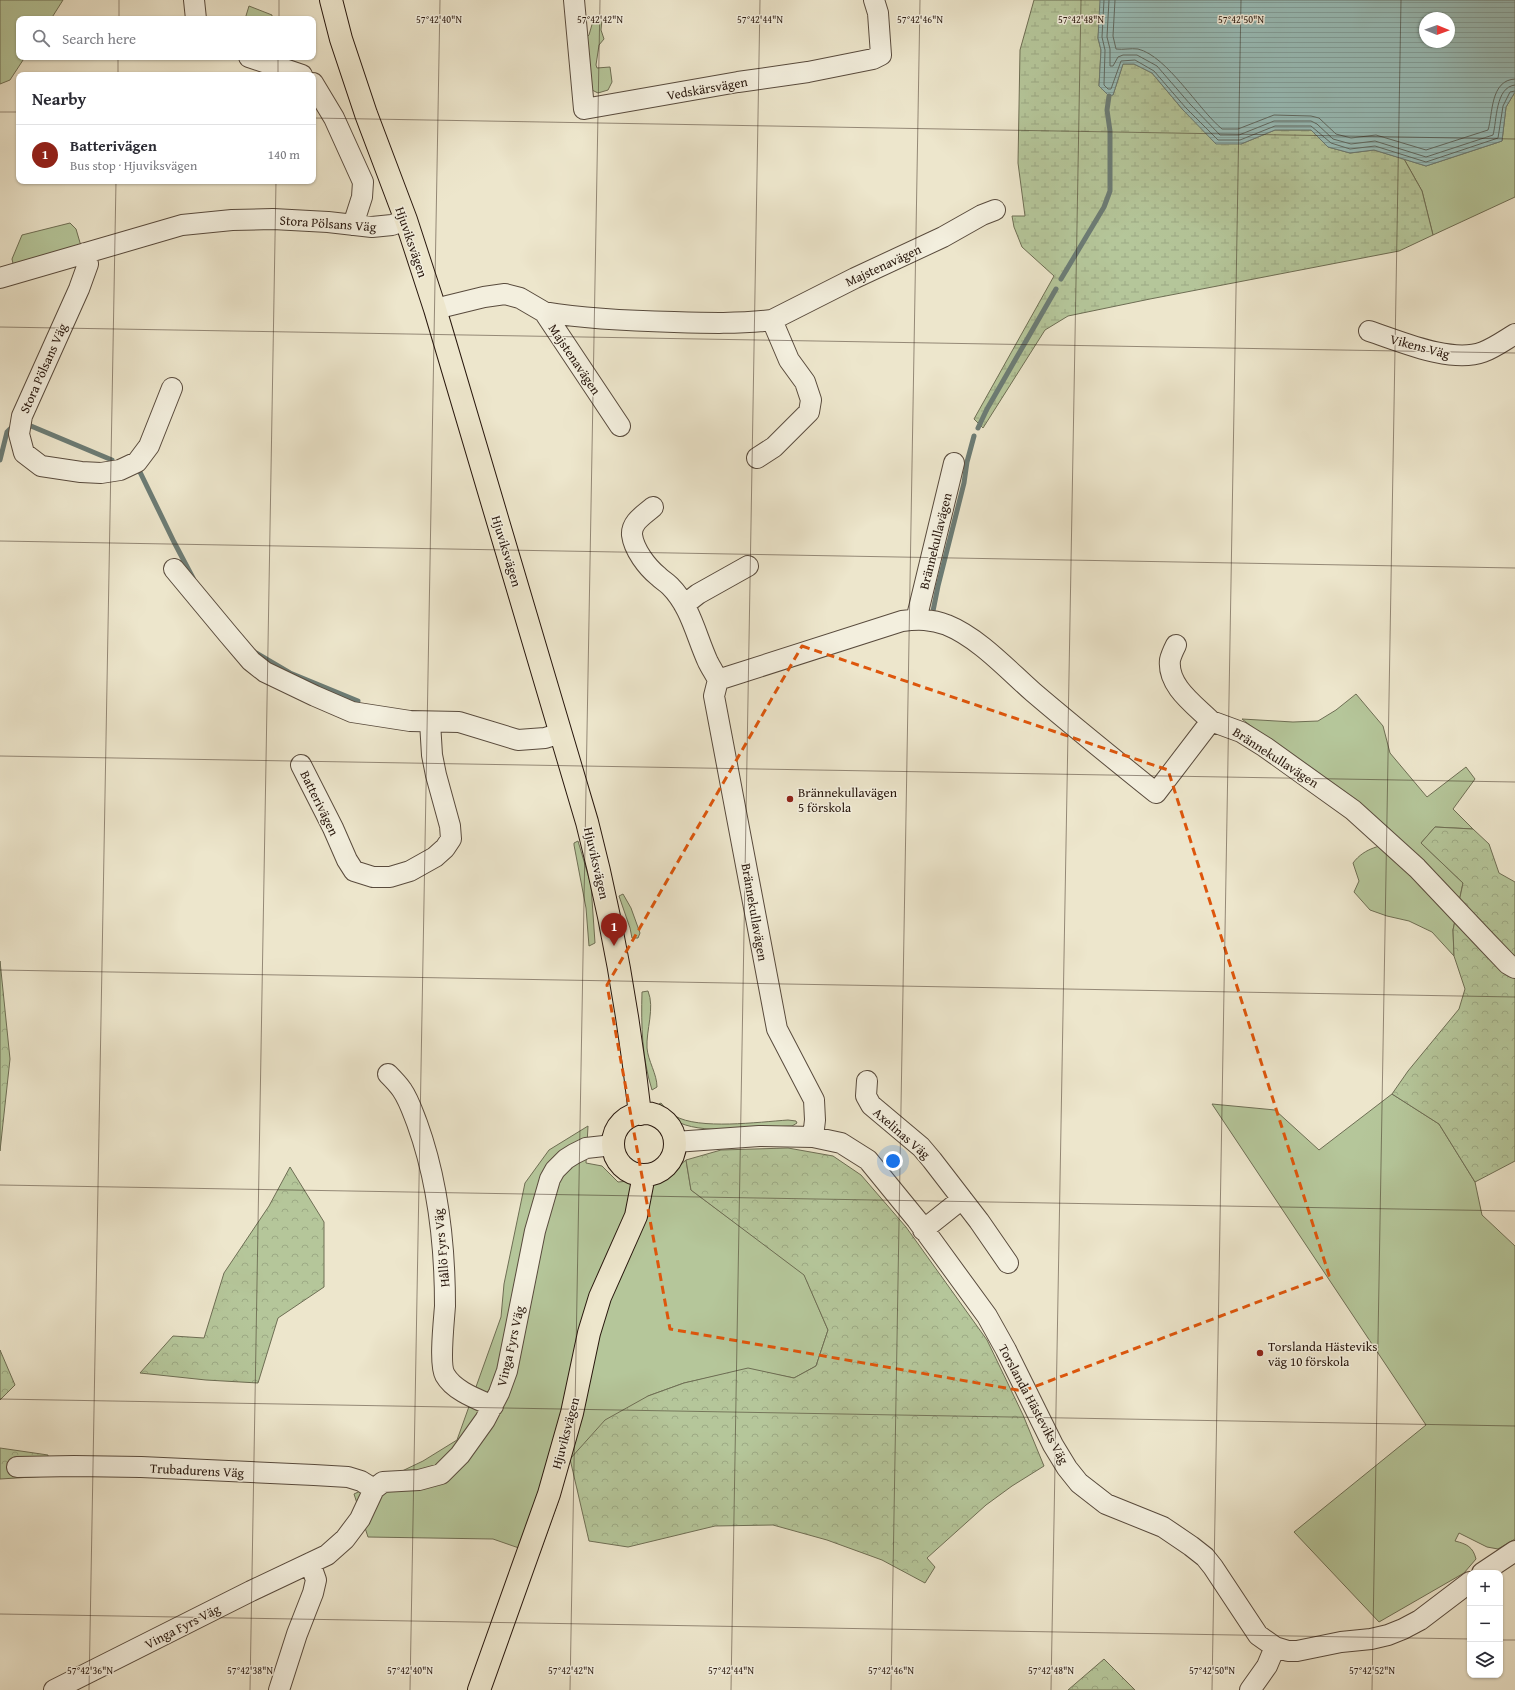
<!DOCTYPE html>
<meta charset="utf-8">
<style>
body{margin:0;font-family:"Gentium Book Plus",serif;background:#f2f2f3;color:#2b2b33}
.controls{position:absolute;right:12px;bottom:12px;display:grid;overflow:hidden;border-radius:8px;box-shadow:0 1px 3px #0004}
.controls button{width:36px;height:36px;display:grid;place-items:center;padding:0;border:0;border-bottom:1px solid #e1e1e2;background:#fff;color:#2b2b33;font:20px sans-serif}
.compass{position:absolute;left:1419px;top:12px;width:36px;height:36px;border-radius:50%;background:#fff;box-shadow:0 1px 3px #0004;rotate:91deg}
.you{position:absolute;left:893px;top:1161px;width:14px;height:14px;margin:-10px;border:3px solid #fff;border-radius:50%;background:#1a73e8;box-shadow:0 0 0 6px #1a73e833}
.badge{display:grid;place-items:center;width:26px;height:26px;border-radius:50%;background:#8f2418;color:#fff;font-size:13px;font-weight:700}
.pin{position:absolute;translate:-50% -33px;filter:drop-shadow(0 1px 2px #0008)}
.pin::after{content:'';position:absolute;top:21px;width:14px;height:12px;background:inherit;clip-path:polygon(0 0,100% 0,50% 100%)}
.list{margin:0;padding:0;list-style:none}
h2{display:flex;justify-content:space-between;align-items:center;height:52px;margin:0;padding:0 16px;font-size:17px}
h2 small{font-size:13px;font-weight:400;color:#7c7c81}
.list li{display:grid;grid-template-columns:26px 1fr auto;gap:12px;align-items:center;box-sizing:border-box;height:60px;padding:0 16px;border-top:1px solid #e1e1e2}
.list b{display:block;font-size:15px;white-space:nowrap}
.list p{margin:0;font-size:13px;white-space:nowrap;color:#7c7c81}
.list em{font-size:13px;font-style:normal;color:#7c7c81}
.icon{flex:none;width:22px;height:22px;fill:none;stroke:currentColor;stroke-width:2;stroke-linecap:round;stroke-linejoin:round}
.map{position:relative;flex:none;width:1515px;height:1690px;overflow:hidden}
.search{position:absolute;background:#fff;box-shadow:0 1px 3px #0004;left:16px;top:16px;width:300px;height:44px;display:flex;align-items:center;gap:10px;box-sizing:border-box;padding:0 14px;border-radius:8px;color:#7c7c81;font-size:15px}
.panel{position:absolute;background:#fff;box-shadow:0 1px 3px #0004;left:16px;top:72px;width:300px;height:112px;border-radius:8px}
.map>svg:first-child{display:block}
.grass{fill:#b5c69a;stroke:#6e6e54}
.forest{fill:url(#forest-crowns);stroke:#6e6e54}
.wetland{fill:url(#wetland-marsh);stroke:#6e6e54}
.water{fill:url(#water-rules);stroke:#6c7c75;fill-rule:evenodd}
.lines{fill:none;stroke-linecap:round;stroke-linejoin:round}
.shore{stroke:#606b64;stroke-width:1}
.stream{stroke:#6c7c75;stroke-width:5}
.minor-casing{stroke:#594b3d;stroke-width:22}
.major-casing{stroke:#28170d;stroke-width:24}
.minor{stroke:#f3efde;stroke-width:20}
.major{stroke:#ede6cc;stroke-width:22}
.marked{fill:none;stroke:#de560c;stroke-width:3;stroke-dasharray:8 5;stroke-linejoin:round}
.ticks{fill:none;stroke:#28170d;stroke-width:1;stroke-opacity:0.45}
.poi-dot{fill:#8f2418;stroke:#f3efde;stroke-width:1.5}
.labels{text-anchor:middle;stroke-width:3;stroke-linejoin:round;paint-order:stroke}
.street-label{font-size:13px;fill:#28170d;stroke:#f3efde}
.poi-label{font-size:13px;fill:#28170d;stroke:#f3efde;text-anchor:start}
.ticks-label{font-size:10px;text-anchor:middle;fill:#28170d;stroke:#f3efde;stroke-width:3;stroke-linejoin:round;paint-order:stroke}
</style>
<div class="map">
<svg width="1515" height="1690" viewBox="0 0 1515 1690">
<defs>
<pattern id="forest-crowns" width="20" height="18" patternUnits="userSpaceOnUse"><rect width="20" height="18" fill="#b5c69a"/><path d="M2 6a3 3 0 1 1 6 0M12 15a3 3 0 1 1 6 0" fill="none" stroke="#9ca984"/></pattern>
<pattern id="wetland-marsh" width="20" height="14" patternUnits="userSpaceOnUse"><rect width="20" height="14" fill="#b5c69a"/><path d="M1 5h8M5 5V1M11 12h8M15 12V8" fill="none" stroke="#9ca984"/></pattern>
<pattern id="water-rules" width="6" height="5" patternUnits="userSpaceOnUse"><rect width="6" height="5" fill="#99bfbb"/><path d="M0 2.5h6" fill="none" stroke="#84a3a0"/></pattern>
</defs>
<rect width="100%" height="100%" fill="#ede6cc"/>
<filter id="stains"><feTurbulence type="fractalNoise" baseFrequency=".005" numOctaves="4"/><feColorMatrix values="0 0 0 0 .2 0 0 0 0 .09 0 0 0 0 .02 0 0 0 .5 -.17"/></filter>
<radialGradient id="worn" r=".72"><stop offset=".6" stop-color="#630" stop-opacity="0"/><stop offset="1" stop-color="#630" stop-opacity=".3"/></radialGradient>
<path class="grass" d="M 0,0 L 63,0 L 51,19 L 19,19 L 19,57 L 25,57 L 10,80 L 0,84 Z
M 249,6 L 272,15 L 272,19 L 245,19 Z
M 602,19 L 601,30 L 604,39 L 599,45 L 596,65 L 597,68 L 610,67 L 612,82 L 608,90 L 598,93 L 592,90 L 585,39 L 589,35 L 593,21 Z
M 1515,92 L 1515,197 L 1433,235 L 1422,191 L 1404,159 L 1426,166 L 1502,141 L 1506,107 Z
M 70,223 L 76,229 L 81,246 L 14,268 L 12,259 L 22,235 Z
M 1356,694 L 1383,726 L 1390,753 L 1427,797 L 1466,767 L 1475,779 L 1453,809 L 1473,829 L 1435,827 L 1421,843 L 1463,883 L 1453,930 L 1454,956 L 1432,932 L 1409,921 L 1387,916 L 1370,910 L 1354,892 L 1359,881 L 1353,863 C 1365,847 1381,846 1399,841 L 1242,719 L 1293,722 L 1318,721 L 1336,710 Z
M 578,841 L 591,885 L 595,943 L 589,946 L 586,908 L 574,845 L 574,843 Z
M 623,894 L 631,908 L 640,933 L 638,938 L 632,938 L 630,928 L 619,896 Z
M 648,991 C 655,1008 646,1030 647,1048 C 648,1061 657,1074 657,1087 L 652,1090 C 642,1058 641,1026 642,992 Z
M 1392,1094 L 1439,1124 L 1475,1182 L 1482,1215 L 1515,1246 L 1515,1539 L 1498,1549 L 1487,1547 L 1459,1533 L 1455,1541 C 1467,1544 1473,1547 1476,1559 L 1464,1573 L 1379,1622 L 1294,1532 L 1426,1425 L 1212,1104 L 1275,1110 L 1319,1150 Z
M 661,1103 C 665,1108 669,1112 675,1116 C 699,1130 759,1122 788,1120 L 796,1121 L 797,1123 L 792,1126 C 761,1127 708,1135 680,1123 C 671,1120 664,1113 659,1105 L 659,1104 Z
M 588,1126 L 586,1163 L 602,1166 L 618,1182 L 665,1178 L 686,1160 L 691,1190 L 804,1274 L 828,1330 L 816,1366 L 794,1378 L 748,1369 L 684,1383 L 648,1396 L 570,1459 L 558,1502 L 539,1555 L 493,1539 L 368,1537 L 354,1494 L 423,1461 L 457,1440 L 501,1317 L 504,1284 L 525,1183 L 549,1150 Z"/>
<path class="forest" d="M 1435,827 L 1473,829 L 1489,844 L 1499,873 L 1515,882 L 1515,1161 L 1475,1182 L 1439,1124 L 1392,1094 L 1408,1071 L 1459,1009 L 1465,989 L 1454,956 L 1453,930 L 1463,883 L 1421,843 Z
M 0,961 L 10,1059 L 0,1151 Z
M 788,1148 L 833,1156 L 861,1175 L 906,1227 L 987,1340 L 1023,1415 L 1044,1466 L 1012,1486 L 986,1505 L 927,1558 L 935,1567 L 925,1583 L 882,1560 L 827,1540 L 773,1525 L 715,1526 L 628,1547 L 589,1541 L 570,1459 L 605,1420 L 648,1396 L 684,1383 L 748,1368 L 794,1378 L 816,1366 L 828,1330 L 804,1275 L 691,1190 L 686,1160 L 721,1150 Z
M 290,1167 L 324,1222 L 324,1287 L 278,1318 L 258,1383 L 206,1380 L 140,1373 L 173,1336 L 204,1338 L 224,1273 L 269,1206 Z
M 0,1350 L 15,1385 L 0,1400 Z
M 0,1448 L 48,1455 L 49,1476 L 0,1479 Z
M 1104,1659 L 1135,1690 L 1068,1690 Z"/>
<path class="wetland" d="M 1034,0 L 1101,0 L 1098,38 L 1101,50 L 1099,86 L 1113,95 L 1123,64 L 1134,64 L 1152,73 L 1183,110 L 1241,144 L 1275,130 L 1311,130 L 1328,147 L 1350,153 L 1374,150 L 1404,159 L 1422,191 L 1433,235 L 1399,251 L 1150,299 L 1068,316 L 1045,330 L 983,428 L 974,419 L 1054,276 L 1022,247 L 1014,227 L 1012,216 L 1025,216 L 1018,163 L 1020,50 Z"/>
<path class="water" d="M 1100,0 L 1515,0 L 1515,92 L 1506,107 L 1502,141 L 1426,166 L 1374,150 L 1350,153 L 1328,147 L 1311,130 L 1275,130 L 1241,144 L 1216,144 L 1183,110 L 1152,73 L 1134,64 L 1123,64 L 1113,95 L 1109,96 L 1099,86 L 1101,50 L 1098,38 ZM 1425,18 L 1449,18 L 1449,42 L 1425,42 Z"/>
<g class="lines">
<path class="shore" d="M 1104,0 L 1102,37 L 1105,50 L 1104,85 L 1108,89 L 1111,89 L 1121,61 L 1135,60 L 1154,71 L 1186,108 L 1218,140 L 1240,140 L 1275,126 L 1311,126 L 1331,143 L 1350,149 L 1375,146 L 1426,162 L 1498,138 L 1503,106 L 1510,92 L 1515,91
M 1109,0 L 1107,37 L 1110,49 L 1110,66 L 1113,66 L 1118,57 L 1123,55 L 1137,55 L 1157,66 L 1190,104 L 1220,135 L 1239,135 L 1274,121 L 1311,121 L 1317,124 L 1333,139 L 1351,144 L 1375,141 L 1426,157 L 1493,135 C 1497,121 1495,87 1515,85
M 1115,0 L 1113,36 L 1116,49 C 1123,50 1131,48 1138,49 C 1167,56 1198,109 1222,129 L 1238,129 L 1274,115 L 1311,116 L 1319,118 L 1336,134 L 1351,138 L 1376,135 L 1426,150 L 1488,130 C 1493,114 1490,80 1515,79"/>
<path class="stream" d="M 1061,279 L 1104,207 L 1110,191 L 1110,131 L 1107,110 L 1109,96
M 31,426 L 112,460
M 978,428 L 987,409 L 1056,289
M 0,460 L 7,432 L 10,429
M 139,470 L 174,542 L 193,578
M 933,611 L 938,586 L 964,483 L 967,462 L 974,436
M 256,653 L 290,673 L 358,701"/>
<g class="minor-casing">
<path id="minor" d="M 194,0 L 196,19
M 574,0 L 584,109 L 738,82 L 808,72 L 873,59 L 881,55 L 878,13 L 874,0
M 249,57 L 302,75
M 313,83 L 334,118 L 363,182 L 362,197 L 353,225
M 85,253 L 88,264 L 79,289 L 22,416 L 19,434 L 24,453 L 41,466 L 81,472 L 101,473 L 120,470 L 137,462 L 149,446 L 172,388
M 0,278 L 182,225 L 232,220 L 273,219 L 328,222 L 372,227 L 392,225 L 406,220
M 435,309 L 484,297 L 505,294 L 520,298 L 544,312 L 620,426
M 544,312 C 587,319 630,321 674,322 C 707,323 740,324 772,320 L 789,360 L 805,382 L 811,400 L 809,412 L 774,447 L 757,458
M 772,320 L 855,278 L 943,237 L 982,215 L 995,210
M 1369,331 C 1400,341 1451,364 1483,352 C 1494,348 1505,340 1515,334
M 653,507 C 644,515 631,522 632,535 C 634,550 647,567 658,576 C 662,580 666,582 670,586 C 691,607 696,636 708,662 C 711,668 715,674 718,680
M 174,569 L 228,634 L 251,661 L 265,672 L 315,696 L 352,712 L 410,721 L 459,722 L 518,740 L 545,738 L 561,733
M 684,605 L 698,594 L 748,566
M 918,619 L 918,612 L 954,463
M 1176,645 C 1174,649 1171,655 1170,660 C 1167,686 1195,705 1211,721
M 301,765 L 333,828 L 347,860 L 354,871 L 373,877 L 390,877 L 410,871 L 435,857 L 445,848 L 451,839 L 450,826 L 436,775 L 432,755 L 430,722
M 388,1074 C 393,1079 398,1084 402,1090 C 409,1100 413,1113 417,1123 C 438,1181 445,1245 445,1306 C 444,1320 439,1365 445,1375 C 454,1391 477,1399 493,1406
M 867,1081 L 866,1096 L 871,1105 L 921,1147 L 932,1160 L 979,1221 L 1008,1263
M 813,1137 L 815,1120 L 814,1100 L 777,1029 L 714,696 L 718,680 L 724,678 L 902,621 C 918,619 931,619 947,625 C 979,638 1008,670 1033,692 C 1074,727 1115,760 1156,793 L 1211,721 L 1241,732 L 1265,747 L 1353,810 L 1417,868 L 1486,941 L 1508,964 L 1515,968
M 675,1142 L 759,1136 L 813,1137 L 841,1143 L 868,1160 L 917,1220 L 987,1316 L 1006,1350 L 1053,1445 L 1067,1468 L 1079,1483 L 1106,1504 L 1163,1527 L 1191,1546 L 1205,1557 L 1213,1567 L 1258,1635 L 1275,1647 L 1288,1651 L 1297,1651 L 1341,1642 L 1371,1639 L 1388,1635 L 1403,1629 L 1420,1620 L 1470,1582
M 923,1230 L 962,1199
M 17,1467 L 74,1466 L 141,1467 L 314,1475 L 348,1477 L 361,1481 L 374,1489
M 1482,1573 L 1515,1551
M 54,1690 L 251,1591 L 327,1555 L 345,1539 L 360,1519 L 374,1489 L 383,1482 L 419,1480 L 441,1474 L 460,1455 L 485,1420 L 499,1393 L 507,1371 L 535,1231 L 550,1179 L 555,1170 L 566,1159 L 574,1154 L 586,1148 L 613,1145
M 279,1690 L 297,1634 L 313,1593 L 316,1580 L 310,1563
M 1250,1690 L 1267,1666 L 1275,1647"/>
</g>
<g class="major-casing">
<path id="major" d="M 331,0 L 341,39 L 366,114 L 406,220 L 435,309 L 587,822 C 612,918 629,1016 640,1114
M613 1144a31 31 0 1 1 62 0a31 31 0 1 1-62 0Z
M 479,1690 L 549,1494 L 572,1413 L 589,1333 L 600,1297 L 636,1216 L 644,1175"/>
</g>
<use href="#minor" class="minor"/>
<use href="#major" class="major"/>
</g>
<path class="marked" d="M 802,646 L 1168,770 L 1329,1275 L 1023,1391 L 670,1329 L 607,985 Z"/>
<path class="ticks" d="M 119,19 L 119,0M 279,19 L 279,0M 118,75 L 118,57M 278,75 L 278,57M 0,112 L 19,112M 313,118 L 1515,139M 0,327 L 1515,353M 0,541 L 1515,568M 0,756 L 1515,782M 0,970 L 1515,997M 0,1185 L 1515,1211M 0,1399 L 1515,1426M 0,1614 L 1470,1639M 1500,1640 L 1515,1640M 89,1690 L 116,181M 250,1690 L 276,181M 410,1690 L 440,0M 570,1690 L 600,0M 731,1690 L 760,0M 891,1690 L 920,0M 1051,1690 L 1081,0M 1212,1690 L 1241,0M 1372,1690 L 1401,0"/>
<g class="poi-dot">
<circle cx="790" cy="799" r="4"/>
<circle cx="1260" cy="1353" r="4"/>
</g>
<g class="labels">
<g class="street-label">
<text transform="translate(707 88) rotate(-10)" y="5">Vedskärsvägen</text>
<text transform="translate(328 223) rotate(4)" y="5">Stora Pölsans Väg</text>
<text transform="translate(412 242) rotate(71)" y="5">Hjuviksvägen</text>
<text transform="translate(883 265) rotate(-25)" y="5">Majstenavägen</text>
<text transform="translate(1420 346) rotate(15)" y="5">Vikens Väg</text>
<text transform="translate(575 359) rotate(56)" y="5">Majstenavägen</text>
<text transform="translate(43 368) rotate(-66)" y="5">Stora Pölsans Väg</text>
<text transform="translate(935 541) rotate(-76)" y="5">Brännekullavägen</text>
<text transform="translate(507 551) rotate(73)" y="5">Hjuviksvägen</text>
<text transform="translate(1276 757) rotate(33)" y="5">Brännekullavägen</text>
<text transform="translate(320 803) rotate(64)" y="5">Batterivägen</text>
<text transform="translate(597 863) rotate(77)" y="5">Hjuviksvägen</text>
<text transform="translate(755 912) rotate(80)" y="5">Brännekullavägen</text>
<text transform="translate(902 1133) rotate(41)" y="5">Axelinas Väg</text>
<text transform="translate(441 1248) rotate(-95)" y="5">Hållö Fyrs Väg</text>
<text transform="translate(510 1346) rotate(-77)" y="5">Vinga Fyrs Väg</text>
<text transform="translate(1034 1404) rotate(62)" y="5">Torslanda Hästeviks Väg</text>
<text transform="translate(565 1433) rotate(-75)" y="5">Hjuviksvägen</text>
<text transform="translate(197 1470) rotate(3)" y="5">Trubadurens Väg</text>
<text transform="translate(182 1626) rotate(-27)" y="5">Vinga Fyrs Väg</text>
</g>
<g class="poi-label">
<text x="798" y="797">Brännekullavägen<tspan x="798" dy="15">5 förskola</tspan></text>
<text x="1268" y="1351">Torslanda Hästeviks<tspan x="1268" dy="15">väg 10 förskola</tspan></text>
</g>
</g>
<g class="ticks-label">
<text x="439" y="23">57°42'40"N</text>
<text x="600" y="23">57°42'42"N</text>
<text x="760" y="23">57°42'44"N</text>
<text x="920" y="23">57°42'46"N</text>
<text x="1081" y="23">57°42'48"N</text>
<text x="1241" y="23">57°42'50"N</text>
<text x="90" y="1674">57°42'36"N</text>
<text x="250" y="1674">57°42'38"N</text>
<text x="410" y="1674">57°42'40"N</text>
<text x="571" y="1674">57°42'42"N</text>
<text x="731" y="1674">57°42'44"N</text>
<text x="891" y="1674">57°42'46"N</text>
<text x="1051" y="1674">57°42'48"N</text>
<text x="1212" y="1674">57°42'50"N</text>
<text x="1372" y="1674">57°42'52"N</text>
</g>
<rect width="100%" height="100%" filter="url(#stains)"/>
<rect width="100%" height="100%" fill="url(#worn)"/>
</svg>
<div class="controls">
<button>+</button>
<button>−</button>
<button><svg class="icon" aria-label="layers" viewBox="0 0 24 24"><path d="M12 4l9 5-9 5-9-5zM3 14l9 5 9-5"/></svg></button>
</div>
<svg class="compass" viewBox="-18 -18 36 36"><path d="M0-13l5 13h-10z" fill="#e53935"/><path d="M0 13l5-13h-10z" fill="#7c7c81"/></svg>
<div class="you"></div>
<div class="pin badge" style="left:614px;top:946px">1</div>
<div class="search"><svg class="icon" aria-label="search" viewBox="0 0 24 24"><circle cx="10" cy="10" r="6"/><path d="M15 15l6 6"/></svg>Search here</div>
<section class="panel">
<h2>Nearby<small></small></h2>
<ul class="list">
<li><span class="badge">1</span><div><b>Batterivägen</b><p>Bus stop · Hjuviksvägen</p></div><em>140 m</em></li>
</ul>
</section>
</div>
